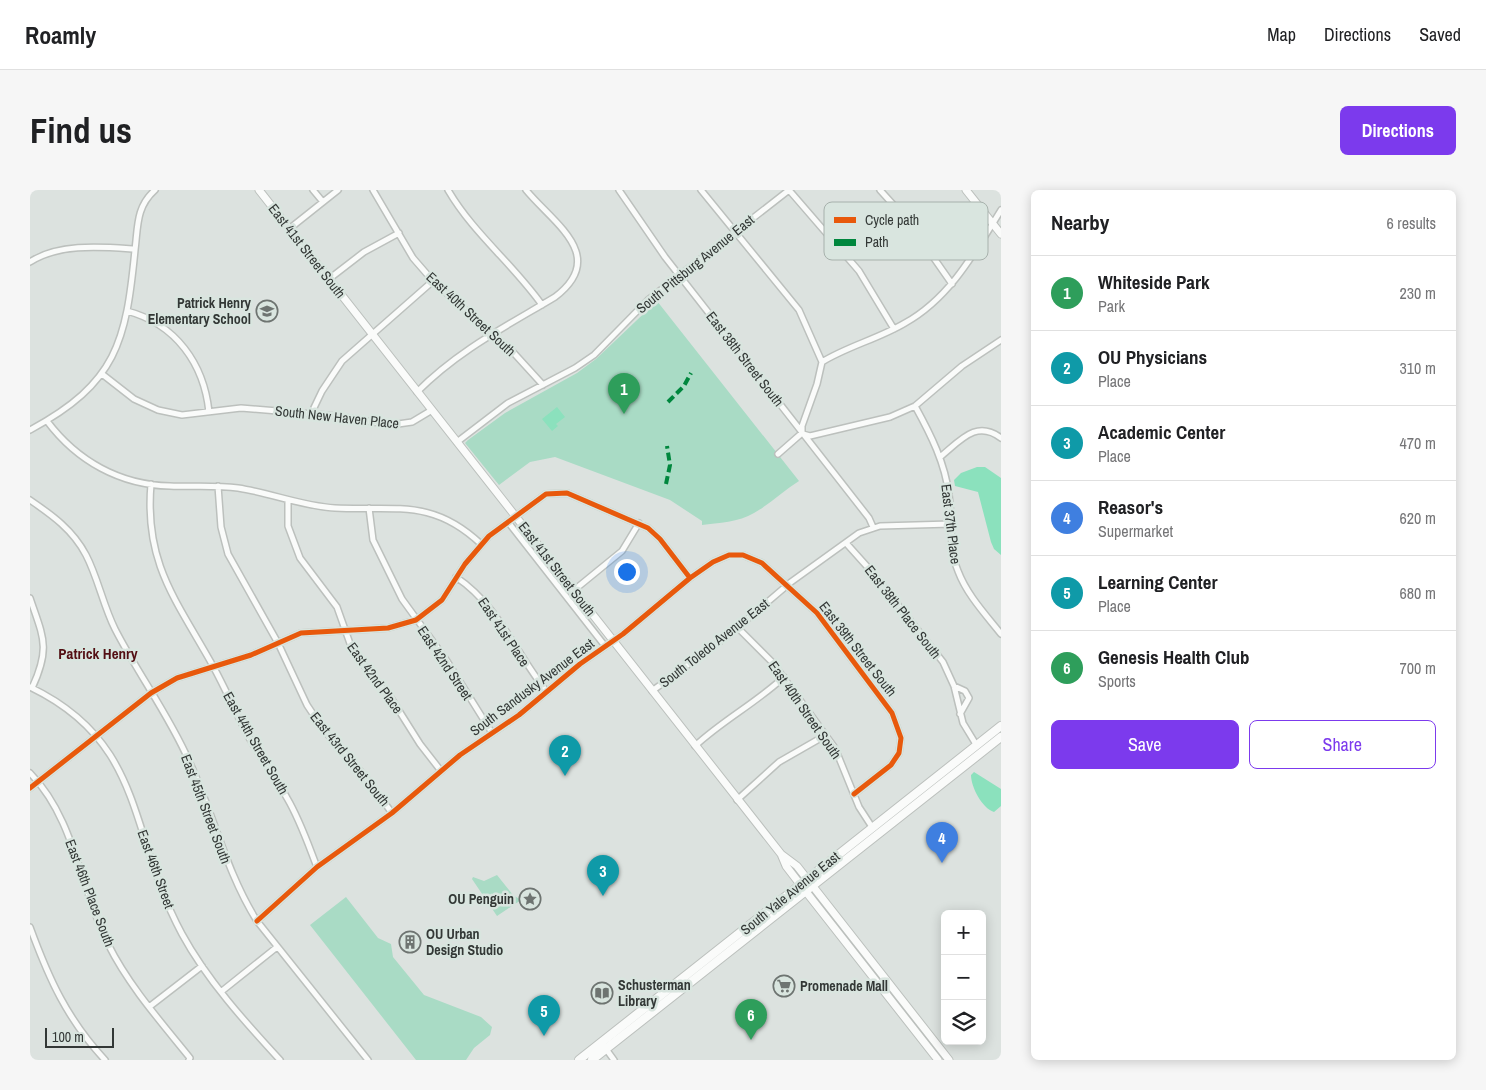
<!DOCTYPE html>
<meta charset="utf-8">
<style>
body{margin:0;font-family:"Archivo Narrow",sans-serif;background:#f6f6f6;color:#202124}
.controls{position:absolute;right:15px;bottom:15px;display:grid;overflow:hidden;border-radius:8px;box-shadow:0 2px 12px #0003}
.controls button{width:45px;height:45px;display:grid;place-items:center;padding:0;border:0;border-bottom:1px solid #e0e0e0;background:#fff;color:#202124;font:25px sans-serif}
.scale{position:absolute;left:15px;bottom:12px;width:69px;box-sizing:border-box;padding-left:5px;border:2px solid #333836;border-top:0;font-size:14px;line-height:18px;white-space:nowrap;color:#333836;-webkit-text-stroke:4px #d9e5df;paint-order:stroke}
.you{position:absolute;left:596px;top:381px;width:18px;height:18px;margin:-12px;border:4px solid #fff;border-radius:50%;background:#1a73e8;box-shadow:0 0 0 8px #1a73e833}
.badge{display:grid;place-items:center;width:32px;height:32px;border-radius:50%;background:#7c3aed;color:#fff;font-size:16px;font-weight:700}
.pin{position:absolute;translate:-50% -41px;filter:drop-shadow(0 1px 2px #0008)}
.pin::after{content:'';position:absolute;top:26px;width:18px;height:15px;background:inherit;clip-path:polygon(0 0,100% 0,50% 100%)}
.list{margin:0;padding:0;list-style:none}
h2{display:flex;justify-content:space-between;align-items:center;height:65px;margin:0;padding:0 20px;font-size:21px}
h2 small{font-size:16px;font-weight:400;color:#757577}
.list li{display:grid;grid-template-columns:32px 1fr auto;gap:15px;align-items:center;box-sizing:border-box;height:75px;padding:0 20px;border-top:1px solid #e0e0e0}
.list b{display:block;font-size:19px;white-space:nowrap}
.list p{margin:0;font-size:16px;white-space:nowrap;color:#757577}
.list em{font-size:16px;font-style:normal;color:#757577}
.actions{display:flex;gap:10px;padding:15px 20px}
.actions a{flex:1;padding:11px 0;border:1px solid #7c3aed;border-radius:8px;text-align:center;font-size:18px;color:#7c3aed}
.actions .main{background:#7c3aed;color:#fff}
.icon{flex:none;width:28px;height:28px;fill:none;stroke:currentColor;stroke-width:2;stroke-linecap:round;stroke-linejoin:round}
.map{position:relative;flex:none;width:971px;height:870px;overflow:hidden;border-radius:8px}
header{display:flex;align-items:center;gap:30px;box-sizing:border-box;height:70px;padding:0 25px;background:#fff;border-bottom:1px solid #e0e0e0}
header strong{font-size:24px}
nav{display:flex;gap:28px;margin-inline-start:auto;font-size:18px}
.intro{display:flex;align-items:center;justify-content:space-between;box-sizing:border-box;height:120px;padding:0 30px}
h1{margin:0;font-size:35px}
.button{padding:12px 22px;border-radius:8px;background:#7c3aed;color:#fff;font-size:18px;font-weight:700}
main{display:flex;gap:30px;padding:0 30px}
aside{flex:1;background:#fff;border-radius:8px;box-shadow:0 2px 12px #0003}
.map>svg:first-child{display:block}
.green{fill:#a9dbc5}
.water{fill:#8be1bd}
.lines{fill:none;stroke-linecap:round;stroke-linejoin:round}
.street-casing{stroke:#bcc0bd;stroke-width:8}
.secondary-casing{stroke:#bcc0bd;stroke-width:9}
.primary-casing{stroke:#bcc0bd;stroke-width:10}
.street{stroke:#fafbfa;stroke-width:5}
.secondary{stroke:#fafbfa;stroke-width:7}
.primary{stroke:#fafbfa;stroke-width:8}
.quiet{stroke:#00873e;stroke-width:4;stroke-dasharray:8 4;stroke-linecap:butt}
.cycleway-casing{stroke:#d9e5df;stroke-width:8}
.cycleway{stroke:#e8590c;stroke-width:5}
.labels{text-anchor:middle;stroke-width:5;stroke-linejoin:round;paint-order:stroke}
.street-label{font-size:14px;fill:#333836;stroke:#d9e5df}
.poi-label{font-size:14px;font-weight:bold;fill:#333836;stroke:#d9e5df;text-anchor:start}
.neighbourhood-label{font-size:15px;font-weight:bold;fill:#530e13;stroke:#d9e5df}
.key{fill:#d9e5df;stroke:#a7b1ac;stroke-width:1}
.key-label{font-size:14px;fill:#333836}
</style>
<header>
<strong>Roamly</strong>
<nav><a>Map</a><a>Directions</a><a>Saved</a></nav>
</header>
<div class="intro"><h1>Find us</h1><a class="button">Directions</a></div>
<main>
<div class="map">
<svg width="971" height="870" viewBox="0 0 971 870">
<rect width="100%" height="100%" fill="#dce2df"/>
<path class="green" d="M 627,111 L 769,291 C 753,301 740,314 724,323 C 709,332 688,333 672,335 L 672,331 L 640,310 L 525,267 L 500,272 L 469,295 L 435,253 L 438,250 L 475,223 L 547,183 L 566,169 Z
M 467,685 L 483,705 L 491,710 L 467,726 L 442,689 L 443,687 L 454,691 Z
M 316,707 L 348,748 L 361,754 L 363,767 L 394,805 L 451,827 L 462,837 L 460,845 L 444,858 L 436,870 L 386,870 L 280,735 Z"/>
<path class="water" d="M 527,217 L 535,227 L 526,234 L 528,236 L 522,241 L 512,229 Z
M 947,277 L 955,277 L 971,288 L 971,365 L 964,359 L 961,352 L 948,302 L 925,296 L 924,290 L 931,283 Z
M 944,582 L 971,599 L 971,616 L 964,622 C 952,618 941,597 941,585 Z"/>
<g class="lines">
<g class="street-casing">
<path id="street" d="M 283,0 L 293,12
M 343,0 L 383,68 L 403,91 L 482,161 L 513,195
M 418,0 C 443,43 483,74 512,115
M 589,0 L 635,67 L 839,328 L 843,337
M 671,0 L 769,120 L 792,172
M 759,0 L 829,81 L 864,139
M 850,0 L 878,31 L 922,94
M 259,39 L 308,0
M 0,72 C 29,53 72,57 105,59
M 299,89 L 334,62 L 369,43
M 97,121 C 146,134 174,174 179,222
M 72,184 L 104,209 L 128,220 L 152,225 L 211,218 L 307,226 L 361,235 L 382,232 L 402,220
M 387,202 C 429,160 475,137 525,107 C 579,66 523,33 496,0
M 885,216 C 901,245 915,273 919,305 C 923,331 918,357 928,381 C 937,405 956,425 971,444
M 281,224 L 292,201 L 312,171 L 403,91
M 17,231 C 47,271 90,295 140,296 C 163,297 186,295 208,298 C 241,303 272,316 305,318 C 366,321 402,308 451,354
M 0,240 C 87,193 96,152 105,60 C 108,36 106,17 125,0
M 772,243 L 772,236 L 787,194 L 792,172 C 818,156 848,149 875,133 C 920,108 945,62 971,20
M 773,244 L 780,246 L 860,227 L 885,216 L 932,176 L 971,150
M 427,252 L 478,213 L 545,178 L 564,165 L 618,110 L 759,0
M 748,264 L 772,243
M 910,267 C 930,251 946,229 971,248
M 121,294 C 114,374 147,411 183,476 C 195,498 205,521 217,544 C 229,566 245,586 257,608 C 270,630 278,654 287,677
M 188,296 L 191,337 L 198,364 L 248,453 L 277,515 L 293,539 L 333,584 L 362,623
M 0,310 C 22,325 43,340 56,365 C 68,388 73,415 85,439 C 108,484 139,525 159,571 C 184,624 195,680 227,731 L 338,870
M 258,310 L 258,336 L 270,368 L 307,417 L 323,462 L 361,508 L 390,554 L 411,581
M 339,318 L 343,350 L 372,409 L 417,471 L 462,543
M 478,332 L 575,456
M 816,353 L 842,382 L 913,472 L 924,496 L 933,533 L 947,556
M 426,387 C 469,416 485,462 517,502
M 543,401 L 592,361 L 609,333
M 0,408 C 13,447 21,457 2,498
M 708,438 L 743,473 L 805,558 L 829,617 L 842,637
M 924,496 L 935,501 L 939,508 L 930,524
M 0,497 C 117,553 98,645 152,744 C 177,790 215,832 250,870
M 622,501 L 700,444 L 761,392 L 829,343 L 850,336 L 921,334
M 665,556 C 693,530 726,513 754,487
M 0,583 C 45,629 50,698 78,754 C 99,796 131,832 160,868 L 159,870
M 0,598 L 121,503 L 147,488 L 221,465 L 271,443 L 358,438 L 386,430 L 412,410 L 435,374 L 459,346 L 516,304 L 537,303 L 618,338 L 630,349 L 660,388
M 707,610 L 749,572 L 796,545
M 227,731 L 287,677 L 362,623 L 430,565 L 489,525 L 550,474 L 593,444 L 660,388 L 683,372 L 699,365 L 713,365 L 732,373 L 787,423 L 862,523 L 871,548 L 869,563 L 861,575 L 824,604
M 0,737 C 19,789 37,829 75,870
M 192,801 L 247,757
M 119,817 L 172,776
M 576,859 L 584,870"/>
</g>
<g class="secondary-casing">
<path id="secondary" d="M 229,0 L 751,664 L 756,676 L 766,689 L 908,870
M 936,0 L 971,44
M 751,664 L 767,676 L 919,870"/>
</g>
<g class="primary-casing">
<path id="primary" d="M 549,870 L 971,536
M 562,870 L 971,547"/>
</g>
<use href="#street" class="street"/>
<use href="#secondary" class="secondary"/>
<use href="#primary" class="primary"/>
<path class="quiet" d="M 638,212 L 654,196 L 661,183
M 636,294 L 640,275 L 637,256"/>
<g class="cycleway-casing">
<path id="cycleway" d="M 0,598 L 121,503 L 147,488 L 221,465 L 271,443 L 358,438 L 386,430 L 412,410 L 435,374 L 459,346 L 516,304 L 537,303 L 618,338 L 630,349 L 660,388
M 227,731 L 287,677 L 362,623 L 430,565 L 489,525 L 550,474 L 593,444 L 660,388 L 683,372 L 699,365 L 713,365 L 732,373 L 787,423 L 862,523 L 871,548 L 869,563 L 861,575 L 824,604"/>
</g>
<use href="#cycleway" class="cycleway"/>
</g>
<defs>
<g id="school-ring" transform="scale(1.125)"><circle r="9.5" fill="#d9e5df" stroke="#6e7471" stroke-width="1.5"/><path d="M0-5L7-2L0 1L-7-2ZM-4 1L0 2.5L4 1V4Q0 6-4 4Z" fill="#6e7471"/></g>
<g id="sight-ring" transform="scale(1.125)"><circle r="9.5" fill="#d9e5df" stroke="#6e7471" stroke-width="1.5"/><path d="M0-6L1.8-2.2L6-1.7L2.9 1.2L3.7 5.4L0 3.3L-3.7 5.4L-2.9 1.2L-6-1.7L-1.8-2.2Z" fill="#6e7471"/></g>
<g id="building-ring" transform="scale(1.125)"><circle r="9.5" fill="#d9e5df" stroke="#6e7471" stroke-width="1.5"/><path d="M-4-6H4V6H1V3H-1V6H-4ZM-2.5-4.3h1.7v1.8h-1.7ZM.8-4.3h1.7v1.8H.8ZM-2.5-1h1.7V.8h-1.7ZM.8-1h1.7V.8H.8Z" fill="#6e7471"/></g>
<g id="supermarket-ring" transform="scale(1.125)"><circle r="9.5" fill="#d9e5df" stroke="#6e7471" stroke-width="1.5"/><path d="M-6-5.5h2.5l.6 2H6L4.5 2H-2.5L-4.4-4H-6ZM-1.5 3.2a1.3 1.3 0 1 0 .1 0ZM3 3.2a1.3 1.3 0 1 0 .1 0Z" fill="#6e7471"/></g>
<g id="library-ring" transform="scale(1.125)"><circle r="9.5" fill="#d9e5df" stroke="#6e7471" stroke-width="1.5"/><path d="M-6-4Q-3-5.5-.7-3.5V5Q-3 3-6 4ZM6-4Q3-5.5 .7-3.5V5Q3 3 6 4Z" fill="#6e7471"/></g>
</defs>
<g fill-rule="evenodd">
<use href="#school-ring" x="237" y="121"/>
<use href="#sight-ring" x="500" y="709"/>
<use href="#building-ring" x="380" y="752"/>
<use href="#supermarket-ring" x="754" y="796"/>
<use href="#library-ring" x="572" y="803"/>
</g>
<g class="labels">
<g class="street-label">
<text transform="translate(277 61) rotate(52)" y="5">East 41st Street South</text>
<text transform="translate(665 74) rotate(-39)" y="5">South Pittsburg Avenue East</text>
<text transform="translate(441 124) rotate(43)" y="5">East 40th Street South</text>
<text transform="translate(715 169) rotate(52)" y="5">East 38th Street South</text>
<text transform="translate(307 227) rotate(6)" y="5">South New Haven Place</text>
<text transform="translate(921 334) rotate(83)" y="5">East 37th Place</text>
<text transform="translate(527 379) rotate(52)" y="5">East 41st Street South</text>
<text transform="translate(873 422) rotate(52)" y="5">East 38th Place South</text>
<text transform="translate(474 442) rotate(56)" y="5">East 41st Place</text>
<text transform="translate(684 453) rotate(-38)" y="5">South Toledo Avenue East</text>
<text transform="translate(828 459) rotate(52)" y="5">East 39th Street South</text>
<text transform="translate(415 473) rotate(56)" y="5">East 42nd Street</text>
<text transform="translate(345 488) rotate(54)" y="5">East 42nd Place</text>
<text transform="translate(502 497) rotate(-37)" y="5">South Sandusky Avenue East</text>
<text transform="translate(775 520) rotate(55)" y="5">East 40th Street South</text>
<text transform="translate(226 553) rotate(60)" y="5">East 44th Street South</text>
<text transform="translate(320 569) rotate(51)" y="5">East 43rd Street South</text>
<text transform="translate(176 619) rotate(69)" y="5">East 45th Street South</text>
<text transform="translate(126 679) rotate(70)" y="5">East 46th Street</text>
<text transform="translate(60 703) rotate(69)" y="5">East 46th Place South</text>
<text transform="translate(760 703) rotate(-39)" y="5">South Yale Avenue East</text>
</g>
<g class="poi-label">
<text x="221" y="118" text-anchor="end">Patrick Henry<tspan x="221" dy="16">Elementary School</tspan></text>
<text x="484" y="714" text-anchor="end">OU Penguin</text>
<text x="396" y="749">OU Urban<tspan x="396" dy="16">Design Studio</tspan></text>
<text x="588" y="800">Schusterman<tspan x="588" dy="16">Library</tspan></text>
<text x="770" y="801">Promenade Mall</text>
</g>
<g class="neighbourhood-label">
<text x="68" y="469">Patrick Henry</text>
</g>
</g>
<rect x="794" y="12" width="164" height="58" rx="8" class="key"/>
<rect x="804" y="27" width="22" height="6" fill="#e8590c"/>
<rect x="804" y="49" width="22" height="7" fill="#00873e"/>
<g class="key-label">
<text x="835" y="35">Cycle path</text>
<text x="835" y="57">Path</text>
</g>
</svg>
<div class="controls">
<button>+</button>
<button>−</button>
<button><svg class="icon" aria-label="layers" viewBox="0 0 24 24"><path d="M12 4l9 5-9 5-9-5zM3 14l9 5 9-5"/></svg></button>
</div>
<div class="scale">100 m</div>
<div class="you"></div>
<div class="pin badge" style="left:594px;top:224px;background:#2e9e5b">1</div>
<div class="pin badge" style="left:535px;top:586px;background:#0f9aa8">2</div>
<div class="pin badge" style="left:573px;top:706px;background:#0f9aa8">3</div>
<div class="pin badge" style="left:912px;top:673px;background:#3f7fe0">4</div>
<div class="pin badge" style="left:514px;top:846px;background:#0f9aa8">5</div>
<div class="pin badge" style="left:721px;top:850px;background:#2e9e5b">6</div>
</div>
<aside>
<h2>Nearby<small>6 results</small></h2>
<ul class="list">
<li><span class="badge" style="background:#2e9e5b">1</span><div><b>Whiteside Park</b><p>Park</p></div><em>230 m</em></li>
<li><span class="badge" style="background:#0f9aa8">2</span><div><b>OU Physicians</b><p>Place</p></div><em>310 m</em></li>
<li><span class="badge" style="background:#0f9aa8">3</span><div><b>Academic Center</b><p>Place</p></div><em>470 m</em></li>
<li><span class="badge" style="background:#3f7fe0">4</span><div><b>Reasor's</b><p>Supermarket</p></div><em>620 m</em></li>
<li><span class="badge" style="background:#0f9aa8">5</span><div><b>Learning Center</b><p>Place</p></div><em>680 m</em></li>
<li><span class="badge" style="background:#2e9e5b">6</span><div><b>Genesis Health Club</b><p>Sports</p></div><em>700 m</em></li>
</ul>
<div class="actions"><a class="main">Save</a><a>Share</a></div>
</aside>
</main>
